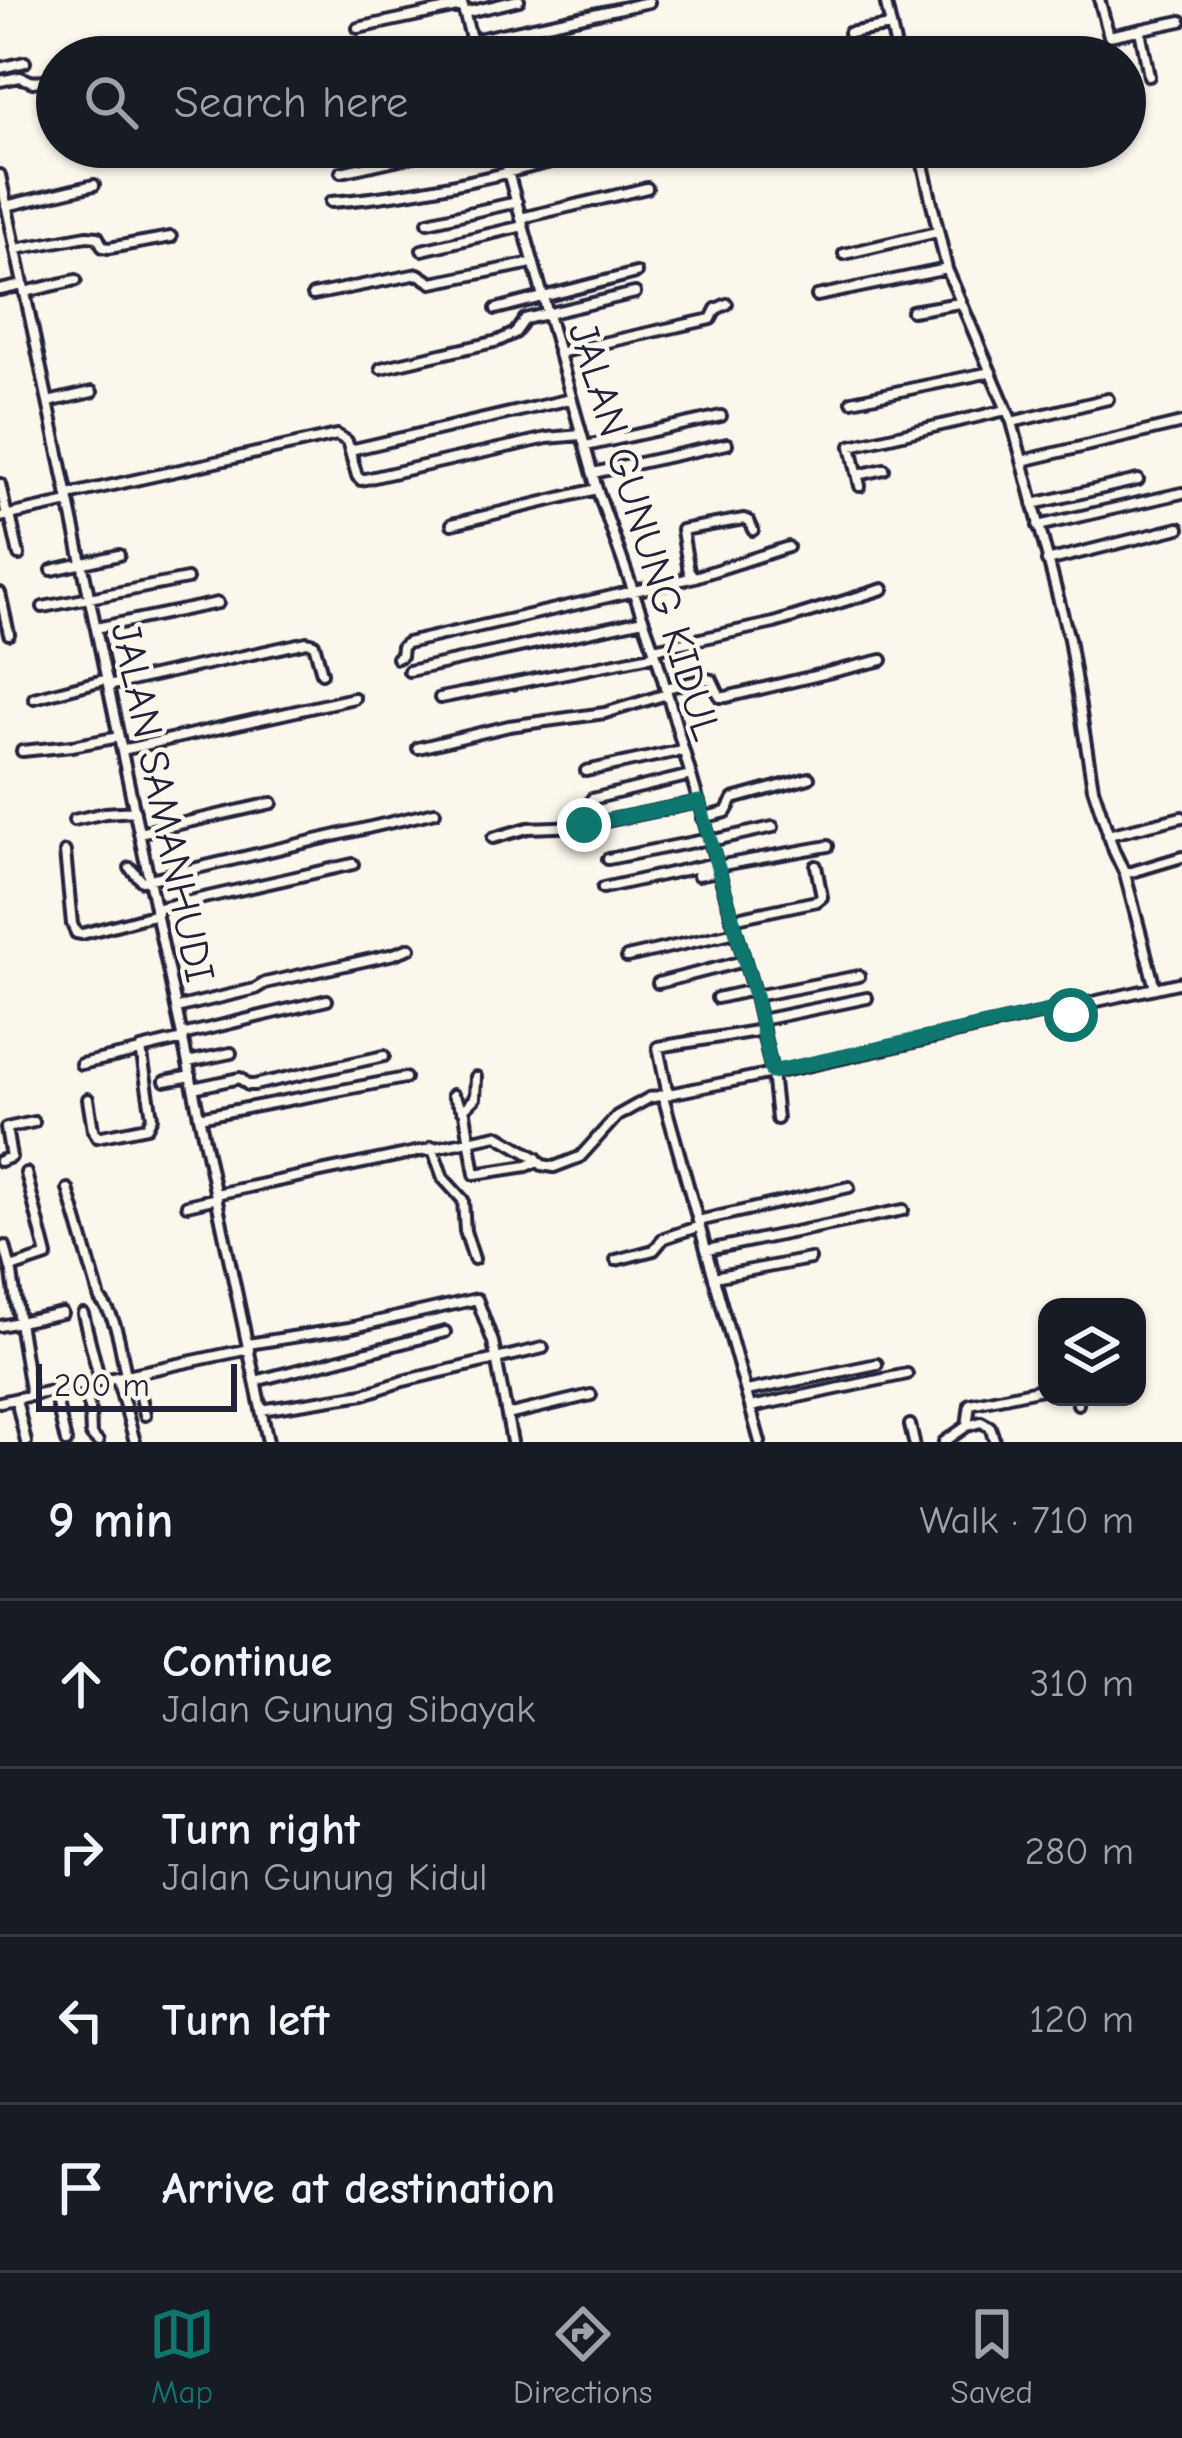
<!DOCTYPE html>
<meta charset="utf-8">
<style>
body{margin:0;font-family:"Comic Neue",sans-serif;background:#20242c;color:#f1f3f6}
.controls{position:absolute;right:36px;bottom:36px;display:grid;overflow:hidden;border-radius:24px;box-shadow:0 3px 9px #0004}
.controls button{width:108px;height:108px;display:grid;place-items:center;padding:0;border:0;border-bottom:3px solid #363941;background:#171b24;color:#f1f3f6;font:60px sans-serif}
.scale{position:absolute;left:36px;bottom:30px;width:201px;box-sizing:border-box;padding-left:12px;border:6px solid #22223b;border-top:0;font-size:33px;line-height:42px;white-space:nowrap;color:#22223b;-webkit-text-stroke:9px #fbf7ec;paint-order:stroke}
.stop{position:absolute;width:36px;height:36px;margin:-27px;border:9px solid #0f766e;border-radius:50%;background:#fff}
.stop.end{background:#0f766e;border-color:#fff;box-shadow:0 3px 12px #0008}
.list{margin:0;padding:0;list-style:none}
h2{display:flex;justify-content:space-between;align-items:center;height:156px;margin:0;padding:0 48px;font-size:51px}
h2 small{font-size:39px;font-weight:400;color:#9ea1a6}
.list li{display:grid;grid-template-columns:78px 1fr auto;gap:36px;align-items:center;box-sizing:border-box;height:168px;padding:0 48px;border-top:3px solid #363941}
.list b{display:block;font-size:45px;white-space:nowrap}
.list p{margin:0;font-size:39px;white-space:nowrap;color:#9ea1a6}
.list em{font-size:39px;font-style:normal;color:#9ea1a6}
.icon{flex:none;width:66px;height:66px;fill:none;stroke:currentColor;stroke-width:2;stroke-linecap:round;stroke-linejoin:round}
.map{position:relative;flex:none;width:1182px;height:1442px;overflow:hidden}
.search{position:absolute;background:#171b24;box-shadow:0 3px 9px #0004;left:36px;right:36px;top:36px;height:132px;display:flex;align-items:center;gap:30px;box-sizing:border-box;padding:0 42px;border-radius:66px;color:#9ea1a6;font-size:45px}
.sheet{height:828px;background:#171b24}
nav{display:flex;justify-content:space-around;align-items:center;box-sizing:border-box;height:168px;border-top:3px solid #363941;background:#171b24;font-size:33px;color:#9ea1a6}
nav a{display:grid;justify-items:center;gap:6px}
nav .on{color:#0f766e}
.map>svg:first-child{display:block}
.lines{fill:none;stroke-linecap:round;stroke-linejoin:round}
.minor-casing{stroke:#22223b;stroke-width:16}
.minor{stroke:#fbf7ec;stroke-width:8}
.route{stroke:#0f766e;stroke-width:15}
.labels{text-anchor:middle;stroke-width:9;stroke-linejoin:round;paint-order:stroke}
.street-label{font-size:42px;fill:#22223b;stroke:#fbf7ec}
</style>
<div class="map">
<svg width="1182" height="1442" viewBox="0 0 1182 1442">
<rect width="100%" height="100%" fill="#fbf7ec"/>
<filter id="ink" filterUnits="userSpaceOnUse"><feTurbulence type="fractalNoise" baseFrequency=".00833" numOctaves="2"/><feDisplacementMap in="SourceGraphic" scale="24" xChannelSelector="R" yChannelSelector="G"/><feConvolveMatrix kernelMatrix="1 2 1 2 8 2 1 2 1" color-interpolation-filters="sRGB"/></filter>
<g filter="url(#ink)">
<g class="lines">
<g class="minor-casing">
<path id="minor" d="M 461,0 L 476,57
M 885,0 L 898,57
M 1100,2 L 1109,36 L 1181,21
M 464,13 L 519,0
M 358,28 L 462,6
M 1140,30 L 1149,76
M 849,33 L 891,26
M 473,40 L 649,2
M 412,57 L 474,43
M 545,57 L 578,49
M 0,68 L 25,62
M 0,81 L 20,77 L 33,82 L 57,77
M 501,147 L 597,489 L 656,655 L 755,996 L 772,1072 L 777,1119
M 919,147 L 947,269 L 1012,422 L 1069,639 L 1093,788 L 1114,851 L 1125,874 L 1155,988
M 341,172 L 454,147
M 0,175 L 268,1442
M 331,202 C 424,195 518,171 608,147
M 6,206 L 94,185
M 521,218 L 647,188
M 428,222 L 517,202
M 16,249 L 87,236 L 98,237 L 103,247 L 109,248 L 171,237
M 422,250 L 523,226
M 844,254 L 937,232
M 0,290 L 23,285
M 25,292 L 76,280
M 313,295 L 418,274 L 432,283 L 532,263
M 817,296 L 947,269
M 496,309 L 636,273
M 912,311 L 960,303
M 558,353 L 711,319 L 716,309 L 727,304
M 381,368 L 498,341 L 515,333 L 525,319 L 635,293
M 852,401 L 991,372
M 48,402 L 92,392
M 1012,422 L 1108,399
M 586,446 L 721,416
M 350,450 L 571,399
M 1022,461 L 1182,423
M 593,473 L 727,444
M 858,475 L 884,469
M 0,484 L 7,516
M 860,486 L 851,446 L 1006,410
M 68,495 L 337,435 L 347,441 L 357,476 L 361,480 L 547,438 L 581,435
M 1033,504 L 1138,480
M 10,515 L 19,555
M 0,517 L 69,502
M 452,524 L 597,489
M 1038,526 L 1182,493
M 1047,561 L 1179,528
M 52,570 L 119,555
M 695,577 L 788,547
M 0,593 L 9,634
M 43,607 L 187,579
M 96,628 L 218,603
M 654,649 L 774,623 L 883,589
M 397,658 L 401,656 L 402,647 L 407,643 L 695,577 L 689,572 L 682,530 L 744,519 L 749,521 L 753,530
M 409,671 L 643,620
M 108,686 L 307,642 L 314,644 L 322,673
M 665,688 L 707,679 L 712,680 L 720,697 L 726,697 L 882,660
M 34,698 L 107,679
M 440,698 L 656,655
M 418,748 L 509,726 L 605,713 L 667,694
M 122,750 L 354,698
M 22,751 L 72,746 L 119,737
M 586,771 L 683,750
M 592,799 L 691,775
M 702,818 L 726,812 L 733,799 L 809,778
M 74,820 L 105,813 L 135,811
M 139,833 L 272,803
M 1108,835 L 1182,817
M 493,838 L 528,828 L 582,826 L 699,802
M 710,841 L 773,827
M 65,852 L 72,924 L 76,933 L 82,934 L 157,914
M 608,859 L 709,839
M 717,866 L 828,846
M 130,868 L 142,881 L 435,812
M 1125,874 L 1182,857
M 698,875 L 718,871
M 603,888 L 716,863
M 155,909 L 353,864
M 732,919 L 817,901 L 822,897 L 816,866
M 627,957 L 736,932
M 658,983 L 744,961
M 755,996 L 859,976
M 717,998 L 753,990
M 176,1008 L 255,989 L 265,983 L 394,954 L 410,948
M 1056,1011 L 1062,1016 L 1075,1016 L 1081,1028
M 761,1020 L 867,998
M 182,1035 L 327,1000
M 188,1062 L 231,1053
M 81,1064 L 141,1051
M 165,1081 L 191,1076
M 193,1088 L 240,1078 L 248,1085 L 254,1085 L 384,1056
M 453,1095 L 465,1113 L 475,1174 L 527,1166 L 534,1163 L 536,1158
M 668,1095 L 658,1047 L 763,1030
M 663,1096 L 760,1442
M 88,1099 L 93,1130 L 97,1137 L 147,1127 L 152,1117 L 141,1049 L 183,1039
M 464,1109 L 475,1098 L 476,1077
M 199,1117 L 405,1078
M 432,1147 L 443,1178 L 463,1200 L 465,1231 L 474,1259
M 0,1161 L 11,1157 L 6,1128 L 34,1122
M 68,1189 L 100,1299 C 119,1320 120,1349 126,1375
M 216,1194 L 497,1135 L 536,1158 L 542,1165 L 554,1167 L 580,1157 L 617,1116 L 649,1098 L 807,1066 L 1182,982
M 187,1205 L 217,1198
M 698,1221 L 849,1187
M 5,1246 L 12,1273 L 19,1322 L 62,1313
M 707,1250 L 903,1210
M 616,1260 L 654,1250 L 664,1238 L 700,1226
M 11,1268 L 47,1256 L 26,1173
M 714,1277 L 810,1259
M 83,1314 L 100,1381
M 0,1326 L 19,1322 L 31,1396
M 248,1344 L 349,1328 L 477,1299 L 493,1342 L 512,1442
M 136,1374 L 145,1415
M 117,1378 L 135,1442
M 255,1381 L 445,1332
M 84,1385 L 90,1411 L 91,1435 L 98,1442
M 54,1391 L 66,1442
M 747,1391 L 877,1364
M 1076,1397 L 1078,1404
M 16,1399 L 26,1442
M 0,1402 L 249,1349
M 751,1407 L 907,1374
M 261,1410 L 364,1394 L 403,1381 L 543,1348
M 507,1415 L 591,1395
M 910,1425 L 914,1442
M 967,1426 L 970,1404 L 1047,1388
M 944,1442 L 967,1426 L 981,1422 L 990,1427 L 995,1442"/>
</g>
<use href="#minor" class="minor"/>
</g>
</g>
<g class="lines" filter="url(#ink)">
<path class="route" d="M 584,825 L 699,802 L 755,996 L 772,1072 L 1055,1010 L 1062,1016 L 1071,1015"/>
</g>
<g class="labels">
<g class="street-label">
<text transform="translate(646 531) rotate(73)" y="15">JALAN GUNUNG KIDUL</text>
<text transform="translate(164 802) rotate(78)" y="15">JALAN SAMANHUDI</text>
</g>
</g>
</svg>
<div class="controls">
<button><svg class="icon" aria-label="layers" viewBox="0 0 24 24"><path d="M12 4l9 5-9 5-9-5zM3 14l9 5 9-5"/></svg></button>
</div>
<div class="scale">200 m</div>
<div class="stop" style="left:1071px;top:1015px"></div>
<div class="stop end" style="left:584px;top:825px"></div>
<div class="search"><svg class="icon" aria-label="search" viewBox="0 0 24 24"><circle cx="10" cy="10" r="6"/><path d="M15 15l6 6"/></svg>Search here</div>
</div>
<section class="sheet">
<h2>9 min<small>Walk · 710 m</small></h2>
<ul class="list">
<li><svg class="icon" aria-label="ahead" viewBox="0 0 24 24"><path d="M12 20V5M6 11l6-6 6 6"/></svg><div><b>Continue</b><p>Jalan Gunung Sibayak</p></div><em>310 m</em></li>
<li><svg class="icon" aria-label="right" viewBox="0 0 24 24"><path d="M7 20v-9h11M14 6l5 5-5 5"/></svg><div><b>Turn right</b><p>Jalan Gunung Kidul</p></div><em>280 m</em></li>
<li><svg class="icon" aria-label="left" viewBox="0 0 24 24"><path d="M17 20v-9H6M10 6l-5 5 5 5"/></svg><div><b>Turn left</b></div><em>120 m</em></li>
<li><svg class="icon" aria-label="arrive" viewBox="0 0 24 24"><path d="M6 21V4h12l-3 4 3 4H6"/></svg><div><b>Arrive at destination</b></div></li>
</ul>
</section>
<nav>
<a class="on"><svg class="icon" aria-label="map" viewBox="0 0 24 24"><path d="M3 6l6-2 6 2 6-2v14l-6 2-6-2-6 2zM9 4v14M15 6v14"/></svg>Map</a>
<a><svg class="icon" aria-label="directions" viewBox="0 0 24 24"><path d="M12 3l9 9-9 9-9-9zM9 14v-3h6M13 9l2 2-2 2"/></svg>Directions</a>
<a><svg class="icon" aria-label="saved" viewBox="0 0 24 24"><path d="M7 4h10v16l-5-4-5 4z"/></svg>Saved</a>
</nav>
